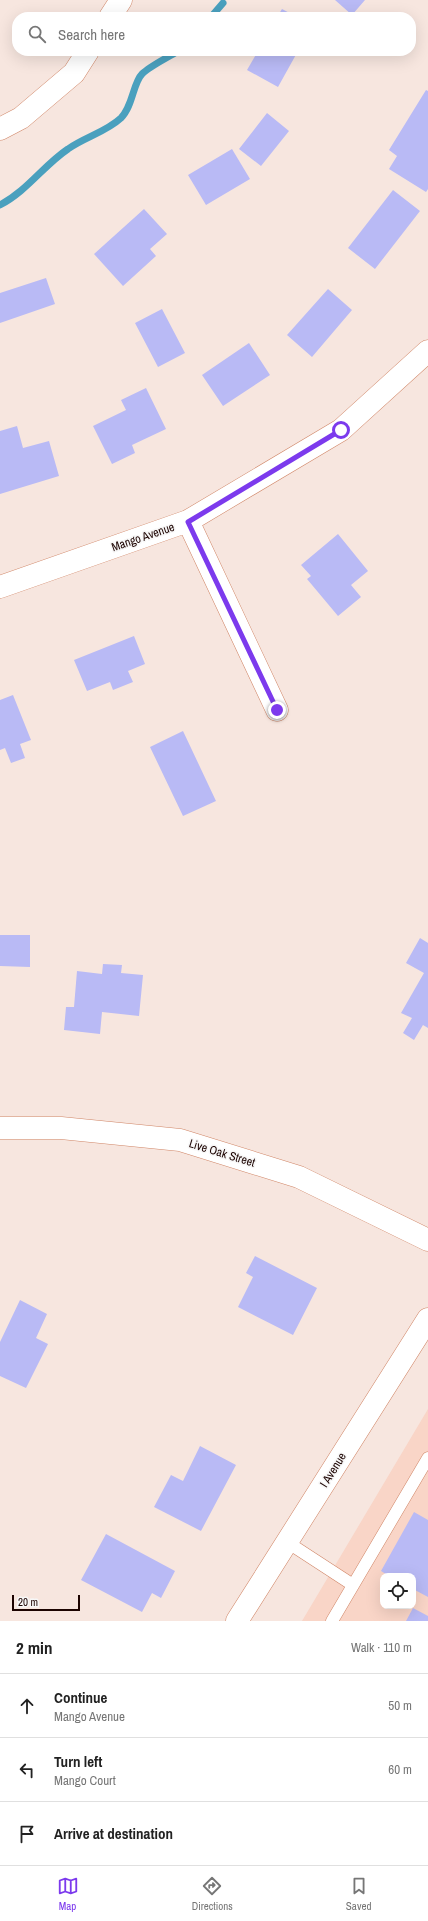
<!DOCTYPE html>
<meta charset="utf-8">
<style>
body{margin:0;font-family:"Archivo Narrow",sans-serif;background:#f2f2f2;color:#222}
.controls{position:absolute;right:12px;bottom:12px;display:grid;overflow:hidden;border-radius:8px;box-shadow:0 4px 16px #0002}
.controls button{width:36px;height:36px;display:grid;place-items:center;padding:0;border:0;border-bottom:1px solid #e0e0e0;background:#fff;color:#222;font:20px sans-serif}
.scale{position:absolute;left:12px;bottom:10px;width:68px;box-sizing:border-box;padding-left:4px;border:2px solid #1c0300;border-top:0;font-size:11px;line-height:14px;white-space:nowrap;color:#1c0300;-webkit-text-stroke:3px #f7f7f7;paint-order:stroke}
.stop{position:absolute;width:12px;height:12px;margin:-9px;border:3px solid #7c3aed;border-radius:50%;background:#fff}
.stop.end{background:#7c3aed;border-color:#fff;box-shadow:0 1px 4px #0008}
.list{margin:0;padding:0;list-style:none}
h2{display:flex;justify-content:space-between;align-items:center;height:52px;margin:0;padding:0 16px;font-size:17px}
h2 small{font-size:13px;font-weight:400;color:#767676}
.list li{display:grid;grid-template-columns:26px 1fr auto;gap:12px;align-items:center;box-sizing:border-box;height:64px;padding:0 16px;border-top:1px solid #e0e0e0}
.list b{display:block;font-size:15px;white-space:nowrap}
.list p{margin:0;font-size:13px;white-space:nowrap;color:#767676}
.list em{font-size:13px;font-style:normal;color:#767676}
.icon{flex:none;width:22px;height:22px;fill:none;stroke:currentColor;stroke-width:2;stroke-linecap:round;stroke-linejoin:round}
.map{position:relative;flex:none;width:428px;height:1621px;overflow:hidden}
.search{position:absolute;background:#fff;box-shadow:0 4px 16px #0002;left:12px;right:12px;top:12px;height:44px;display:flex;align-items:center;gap:10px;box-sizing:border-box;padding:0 14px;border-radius:16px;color:#767676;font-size:15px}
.sheet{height:244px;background:#fff}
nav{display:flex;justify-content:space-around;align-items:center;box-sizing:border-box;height:56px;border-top:1px solid #e0e0e0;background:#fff;font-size:11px;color:#767676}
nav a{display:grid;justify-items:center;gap:2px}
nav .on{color:#7c3aed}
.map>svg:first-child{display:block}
.built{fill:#f9d5c7;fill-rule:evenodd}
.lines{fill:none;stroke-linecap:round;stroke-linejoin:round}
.stream{stroke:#4aa0be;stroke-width:7}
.building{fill:#b9baf5}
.service-casing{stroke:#d08566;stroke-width:13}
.minor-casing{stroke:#d08566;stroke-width:23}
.primary-casing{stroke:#d08566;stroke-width:23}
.service{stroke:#fff;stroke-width:12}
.minor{stroke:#fff;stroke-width:22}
.primary{stroke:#fff;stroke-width:22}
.route{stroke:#7c3aed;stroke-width:5}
.labels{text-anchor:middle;stroke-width:3;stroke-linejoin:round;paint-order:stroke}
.street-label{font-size:12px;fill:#1c0300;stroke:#f7f7f7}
</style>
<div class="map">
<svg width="428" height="1621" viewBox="0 0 428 1621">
<rect width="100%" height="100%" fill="#f7e6df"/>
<path class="built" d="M 428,1409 L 428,1621 L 302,1621 ZM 383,1576 L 413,1576 L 413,1606 L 383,1606 Z"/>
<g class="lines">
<path class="stream" d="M 211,17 L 223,3
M 0,205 C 27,191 44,165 68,149 C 85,137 106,132 121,118 C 133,106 133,83 142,74 C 150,66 167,58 178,51"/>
</g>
<path class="building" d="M 335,0 L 365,0 L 352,15 Z
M 282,9 L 297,17 L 277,17 Z
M 258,51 L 298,51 L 278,87 L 247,70 Z
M 426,90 L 428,91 L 428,189 L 426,192 L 389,169 L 397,156 L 389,150 Z
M 267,113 L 289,131 L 261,166 L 239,149 Z
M 232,149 L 250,179 L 206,205 L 188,175 Z
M 393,190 L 420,211 L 375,269 L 348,248 Z
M 144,209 L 167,234 L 150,249 L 156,256 L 123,286 L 94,254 Z
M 46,278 L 55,304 L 0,323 L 0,293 Z
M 328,289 L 352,310 L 312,357 L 287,335 Z
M 162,309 L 185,353 L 158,367 L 135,323 Z
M 249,343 L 270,375 L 223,406 L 202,375 Z
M 146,388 L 166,429 L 132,445 L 135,453 L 112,464 L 93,426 L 126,410 L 121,400 Z
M 17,426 L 23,448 L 49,441 L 59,476 L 0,494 L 0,431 Z
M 338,534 L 368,571 L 351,585 L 361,597 L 338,616 L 307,579 L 311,576 L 301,565 Z
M 134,636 L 145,664 L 128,671 L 133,682 L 113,690 L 110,682 L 87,691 L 74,660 Z
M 13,695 L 31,740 L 20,744 L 25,758 L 11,763 L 5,748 L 0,750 L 0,700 Z
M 183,731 L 216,801 L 183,816 L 150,747 Z
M 0,935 L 30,935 L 30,967 L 0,966 Z
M 420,938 L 428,943 L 428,1028 L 423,1025 L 414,1040 L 403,1033 L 412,1018 L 401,1013 L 424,973 L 406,963 Z
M 103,964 L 122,965 L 121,973 L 143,975 L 139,1016 L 102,1012 L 100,1034 L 64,1030 L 66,1007 L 74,1007 L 77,971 L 102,974 Z
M 255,1256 L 317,1288 L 293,1335 L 238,1307 L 253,1277 L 246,1273 Z
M 20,1300 L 47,1314 L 36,1338 L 48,1344 L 26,1388 L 0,1376 L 0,1342 Z
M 200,1446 L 236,1465 L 201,1531 L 154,1507 L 171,1475 L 183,1481 Z
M 414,1512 L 428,1520 L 428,1597 L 413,1589 L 413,1576 L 389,1576 L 381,1571 Z
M 106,1534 L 175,1571 L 161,1598 L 152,1593 L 142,1612 L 81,1580 Z
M 413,1608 L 428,1616 L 428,1621 L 406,1621 Z"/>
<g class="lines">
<g class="service-casing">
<path id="service" d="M 287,1542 L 353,1585
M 332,1621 L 428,1458"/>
</g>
<g class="minor-casing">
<path id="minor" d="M 110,17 L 121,0
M 0,129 L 21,118 L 74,73 L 88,51
M 188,521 L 277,710
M 0,587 L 188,521 L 341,430 L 428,351
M 0,1128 L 61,1128 L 180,1140 L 299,1177 L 428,1240"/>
</g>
<g class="primary-casing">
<path id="primary" d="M 237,1621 L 428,1319"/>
</g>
<use href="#service" class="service"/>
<use href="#minor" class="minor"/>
<use href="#primary" class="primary"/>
</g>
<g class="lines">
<path class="route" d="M 277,710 L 188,522 L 341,430"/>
</g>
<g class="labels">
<g class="street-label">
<text transform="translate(143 537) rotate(-19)" y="4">Mango Avenue</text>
<text transform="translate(222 1153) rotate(17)" y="4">Live Oak Street</text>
<text transform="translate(333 1470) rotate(-58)" y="4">I Avenue</text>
</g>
</g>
</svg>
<div class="controls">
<button><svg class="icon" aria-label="locate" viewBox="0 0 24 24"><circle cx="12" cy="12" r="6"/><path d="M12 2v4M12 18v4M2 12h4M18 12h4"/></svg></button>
</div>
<div class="scale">20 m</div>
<div class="stop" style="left:341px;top:430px"></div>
<div class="stop end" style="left:277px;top:710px"></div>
<div class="search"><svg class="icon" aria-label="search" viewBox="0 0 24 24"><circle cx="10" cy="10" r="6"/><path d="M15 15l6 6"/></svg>Search here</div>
</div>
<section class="sheet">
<h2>2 min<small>Walk · 110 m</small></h2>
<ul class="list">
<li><svg class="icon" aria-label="ahead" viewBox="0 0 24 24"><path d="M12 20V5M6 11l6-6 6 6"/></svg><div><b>Continue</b><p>Mango Avenue</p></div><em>50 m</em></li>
<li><svg class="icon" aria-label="left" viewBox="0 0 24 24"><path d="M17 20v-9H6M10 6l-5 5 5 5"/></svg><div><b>Turn left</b><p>Mango Court</p></div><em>60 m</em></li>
<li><svg class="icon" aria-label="arrive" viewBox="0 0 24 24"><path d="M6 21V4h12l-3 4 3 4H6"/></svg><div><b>Arrive at destination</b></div></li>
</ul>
</section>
<nav>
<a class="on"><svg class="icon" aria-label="map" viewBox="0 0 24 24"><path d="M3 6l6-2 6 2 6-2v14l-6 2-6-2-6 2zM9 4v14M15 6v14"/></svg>Map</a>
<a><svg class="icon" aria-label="directions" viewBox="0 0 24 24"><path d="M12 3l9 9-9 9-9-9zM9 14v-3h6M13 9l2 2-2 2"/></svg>Directions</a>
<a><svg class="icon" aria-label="saved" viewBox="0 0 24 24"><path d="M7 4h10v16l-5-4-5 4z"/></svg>Saved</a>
</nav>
